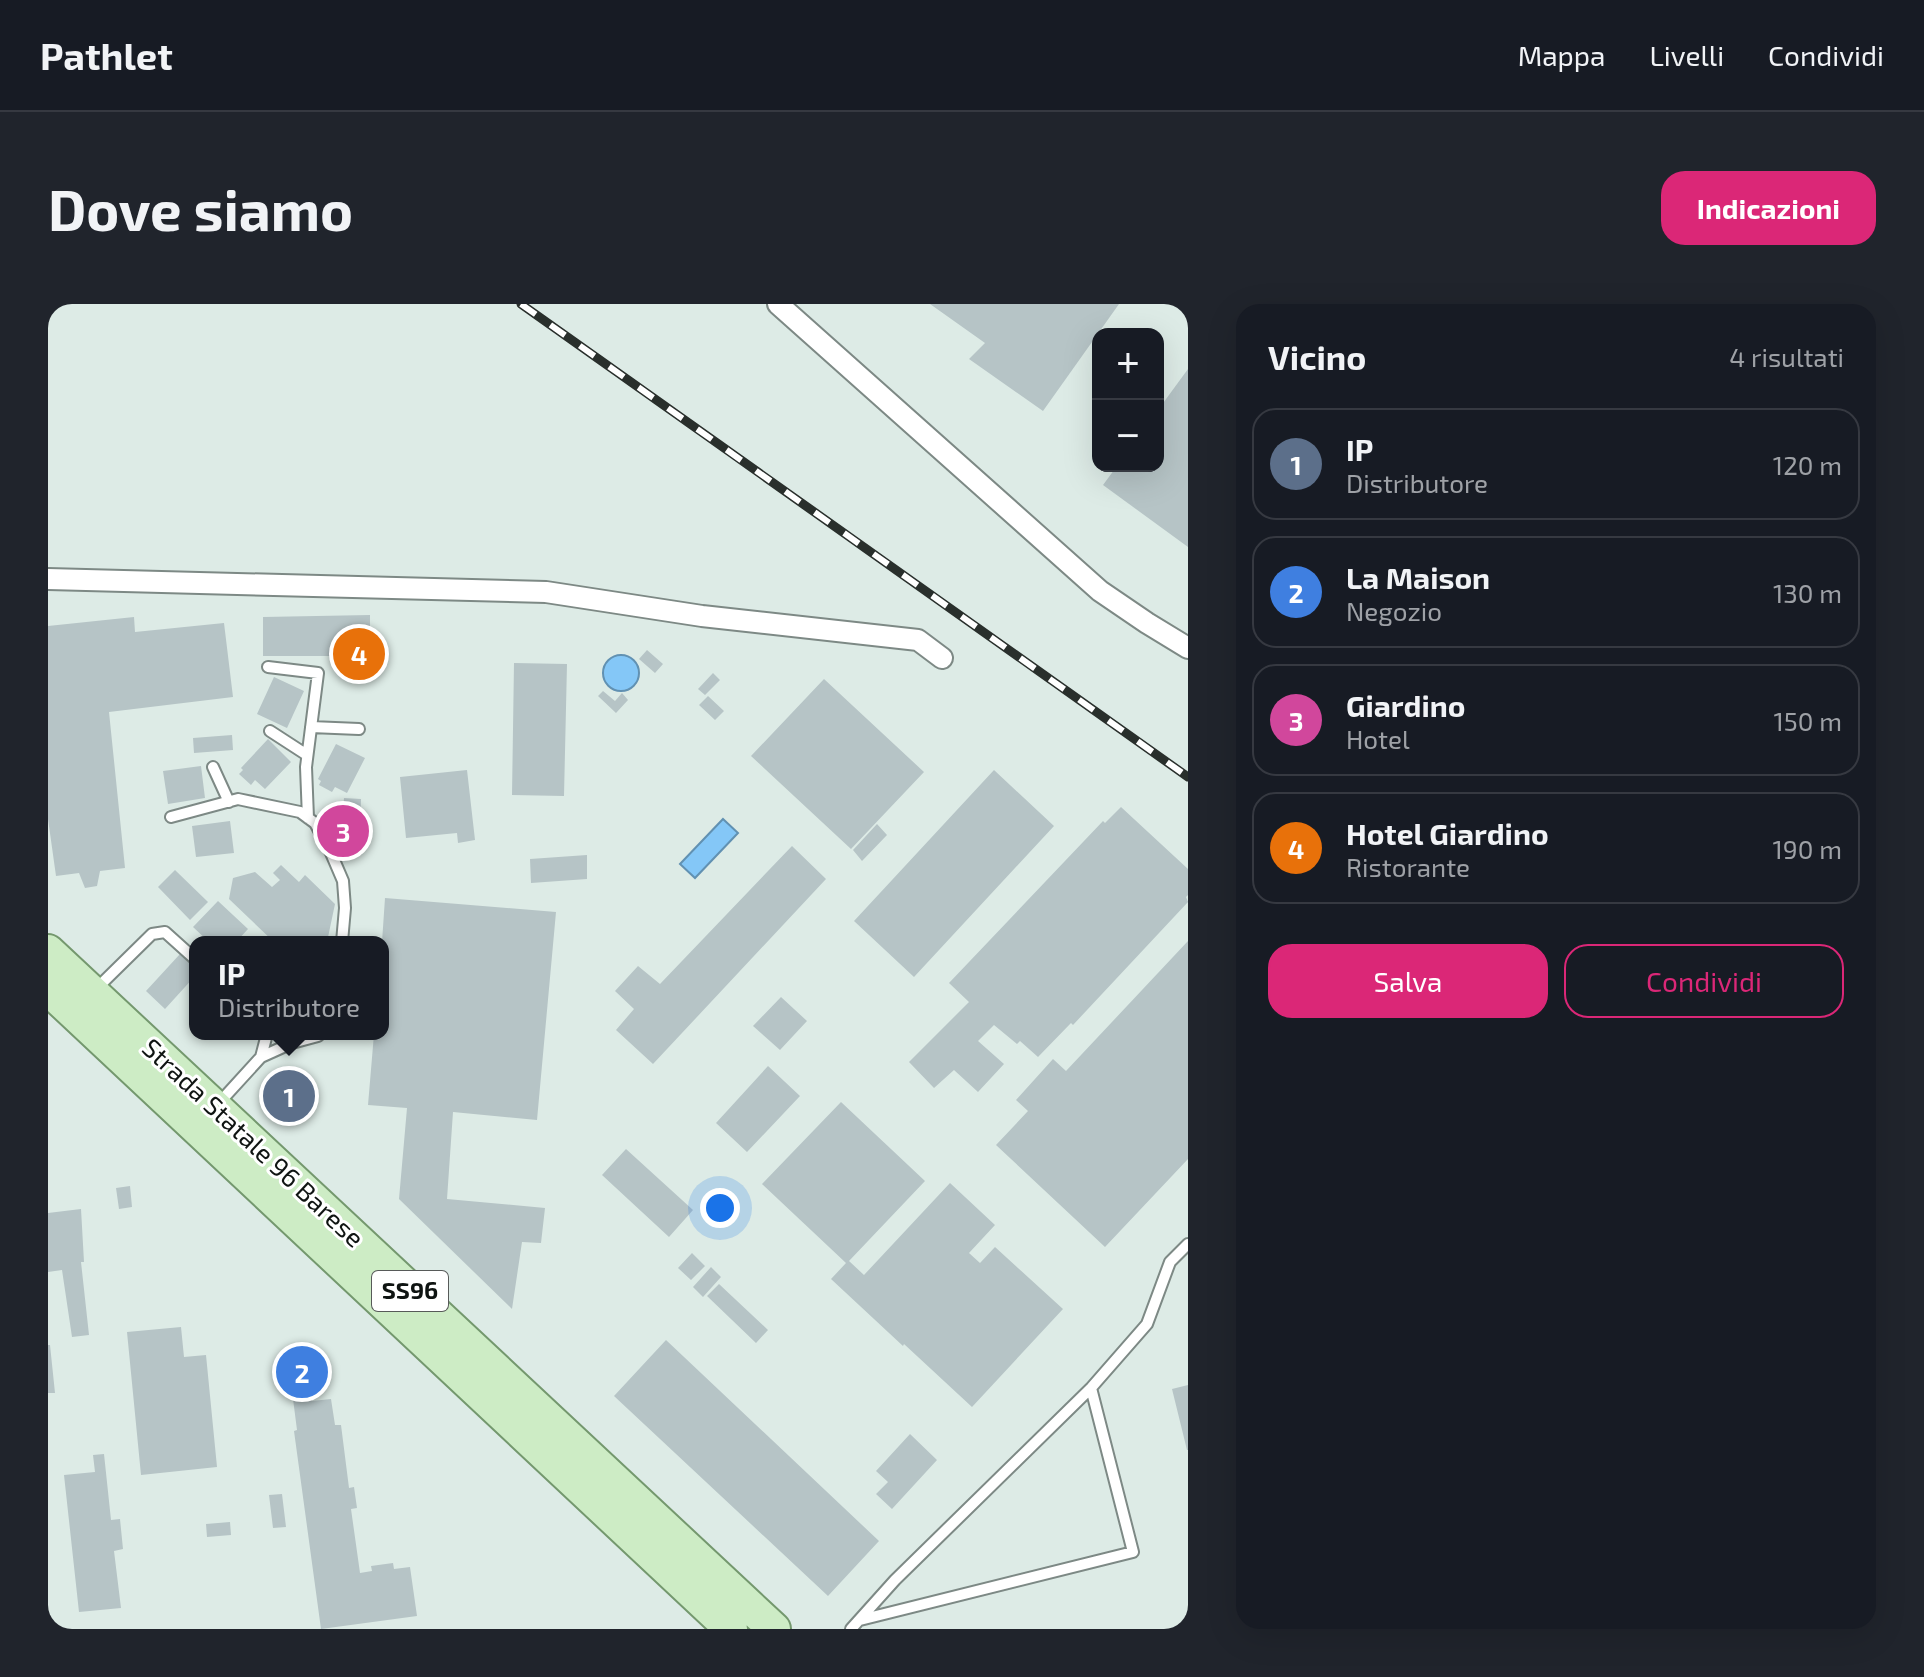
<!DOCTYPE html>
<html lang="it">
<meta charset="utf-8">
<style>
body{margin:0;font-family:"Exo 2",sans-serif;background:#20242c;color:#f1f3f6}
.controls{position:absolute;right:24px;top:24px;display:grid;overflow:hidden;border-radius:16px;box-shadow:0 8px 32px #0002}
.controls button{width:72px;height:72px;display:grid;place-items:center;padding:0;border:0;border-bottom:2px solid #363941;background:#171b24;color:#f1f3f6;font:40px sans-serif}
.you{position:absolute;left:672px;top:904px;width:28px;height:28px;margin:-20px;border:6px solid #fff;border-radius:50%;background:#1a73e8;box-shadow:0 0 0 12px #1a73e833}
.badge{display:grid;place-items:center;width:52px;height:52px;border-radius:50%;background:#db2777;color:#fff;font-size:26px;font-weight:700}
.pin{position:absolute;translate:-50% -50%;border:4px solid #fff;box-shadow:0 2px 8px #0006}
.popup{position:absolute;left:141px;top:632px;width:200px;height:104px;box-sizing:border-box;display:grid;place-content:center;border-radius:16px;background:#171b24;filter:drop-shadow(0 2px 6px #0005);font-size:26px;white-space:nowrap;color:#9ea1a6}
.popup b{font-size:30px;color:#f1f3f6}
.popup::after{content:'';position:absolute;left:50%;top:100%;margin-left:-16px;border:16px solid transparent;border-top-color:#171b24}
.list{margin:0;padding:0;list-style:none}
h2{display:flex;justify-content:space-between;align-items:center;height:104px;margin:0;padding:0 32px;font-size:34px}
h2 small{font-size:26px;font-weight:400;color:#9ea1a6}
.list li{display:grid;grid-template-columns:52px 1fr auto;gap:24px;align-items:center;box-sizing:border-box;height:112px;margin:0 16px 16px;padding:0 16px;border:2px solid #363941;border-radius:24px}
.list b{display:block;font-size:30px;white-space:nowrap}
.list p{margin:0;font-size:26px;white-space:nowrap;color:#9ea1a6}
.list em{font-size:26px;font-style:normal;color:#9ea1a6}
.actions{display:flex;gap:16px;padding:24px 32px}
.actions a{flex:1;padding:18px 0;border:2px solid #db2777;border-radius:24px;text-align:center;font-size:28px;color:#db2777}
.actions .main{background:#db2777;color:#fff}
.map{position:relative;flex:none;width:1140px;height:1325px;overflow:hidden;border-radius:24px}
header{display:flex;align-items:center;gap:48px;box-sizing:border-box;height:112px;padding:0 40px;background:#171b24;border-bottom:2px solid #363941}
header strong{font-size:38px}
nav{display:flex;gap:44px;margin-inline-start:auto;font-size:28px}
.intro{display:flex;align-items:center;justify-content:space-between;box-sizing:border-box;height:192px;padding:0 48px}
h1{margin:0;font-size:56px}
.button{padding:20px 36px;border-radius:24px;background:#db2777;color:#fff;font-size:28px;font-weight:700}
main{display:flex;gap:48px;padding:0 48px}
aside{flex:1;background:#171b24;border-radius:24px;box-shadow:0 8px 32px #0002}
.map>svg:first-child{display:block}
.water{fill:#84c7f7;stroke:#6191b2;stroke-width:2}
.building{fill:#b6c4c6}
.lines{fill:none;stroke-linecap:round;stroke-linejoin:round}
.lane-casing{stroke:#7d8985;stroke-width:14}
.street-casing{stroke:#7d8985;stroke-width:24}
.primary-casing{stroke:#74986e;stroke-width:36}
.lane{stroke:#fff;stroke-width:10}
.street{stroke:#fff;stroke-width:20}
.primary{stroke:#cdecc5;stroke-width:32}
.rail-casing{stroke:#292f2c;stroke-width:9}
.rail{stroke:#fff;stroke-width:6;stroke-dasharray:18;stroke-linecap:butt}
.labels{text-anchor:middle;stroke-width:6;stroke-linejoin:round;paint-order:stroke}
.shield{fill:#fff;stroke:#575a59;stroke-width:2}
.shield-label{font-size:24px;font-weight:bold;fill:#0f1412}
.street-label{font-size:26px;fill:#0f1412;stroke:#fff}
</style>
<header>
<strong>Pathlet</strong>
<nav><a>Mappa</a><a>Livelli</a><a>Condividi</a></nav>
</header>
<div class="intro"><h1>Dove siamo</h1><a class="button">Indicazioni</a></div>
<main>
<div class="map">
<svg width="1140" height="1325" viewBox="0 0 1140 1325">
<rect width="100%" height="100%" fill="#ddebe6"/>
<path class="water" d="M555 369a18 18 0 1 1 36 0a18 18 0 1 1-36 0Z
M 675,515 L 690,529 L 647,574 L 632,560 Z"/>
<path class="building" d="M 882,0 L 1071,0 L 995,107 L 921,55 L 937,39 Z
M 1140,65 L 1140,243 L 1055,181 L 1069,162 L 1110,162 L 1110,106 Z
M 322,311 L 322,331 L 326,331 L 326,337 L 322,337 L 322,360 L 302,361 L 302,352 L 215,352 L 215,313 Z
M 86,313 L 87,328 L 176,319 L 185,393 L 61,408 L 77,564 L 52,567 L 49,582 L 37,584 L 31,569 L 8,572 L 0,515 L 0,322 Z
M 599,346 L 615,360 L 607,369 L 591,355 Z
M 466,359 L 519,360 L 516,492 L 464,491 Z
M 665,369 L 672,376 L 657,391 L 650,385 Z
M 226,373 L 256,387 L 239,424 L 209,410 Z
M 776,375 L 876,468 L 803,545 L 703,452 Z
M 555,387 L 567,397 L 574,389 L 580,396 L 568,409 L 550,392 Z
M 660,392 L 676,407 L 667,416 L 651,401 Z
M 184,431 L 185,446 L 146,449 L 145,434 Z
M 220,435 L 243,458 L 217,485 L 207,476 L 203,481 L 191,470 L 195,466 L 193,464 Z
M 288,440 L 317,454 L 299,489 L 287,483 L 284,488 L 271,481 L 273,477 L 270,475 Z
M 153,462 L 157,494 L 120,500 L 115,467 Z
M 419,466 L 427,536 L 410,539 L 409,529 L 358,534 L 352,473 Z
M 946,466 L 1006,522 L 866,673 L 806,617 Z
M 296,494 L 313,495 L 312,521 L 316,521 L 314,551 L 298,550 L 288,527 L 289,507 L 295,507 Z
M 1073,503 L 1140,565 L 1140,591 L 1138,593 L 1140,598 L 1025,721 L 1023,719 L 990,753 L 972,737 L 969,740 L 946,721 L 930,737 L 956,760 L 930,788 L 906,766 L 886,784 L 861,758 L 921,698 L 901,679 L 1055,517 L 1057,519 Z
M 182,517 L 186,549 L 148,553 L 144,522 Z
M 829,520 L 839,531 L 814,557 L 805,546 Z
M 744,542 L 778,575 L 605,760 L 568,726 L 586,705 L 567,687 L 590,662 L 612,680 Z
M 539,551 L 539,575 L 483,579 L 482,555 Z
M 233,561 L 251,578 L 257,571 L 287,600 L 279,638 L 226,638 L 181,595 L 185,574 L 207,568 L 224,583 L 232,576 L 225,569 Z
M 127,566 L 160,598 L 142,616 L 110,583 Z
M 337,594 L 508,608 L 489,816 L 405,808 L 399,895 L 497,904 L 493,939 L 474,938 L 464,1005 L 351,895 L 359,804 L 320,801 L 326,730 L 335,730 L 334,638 Z
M 170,597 L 200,625 L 188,638 L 161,638 L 145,623 Z
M 1140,637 L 1140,855 L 1057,943 L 948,841 L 980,807 L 968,796 L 1005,755 L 1018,767 Z
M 132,650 L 147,664 L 147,672 L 117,705 L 98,687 Z
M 733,693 L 759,717 L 732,746 L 705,722 Z
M 720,762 L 752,792 L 699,848 L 668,819 Z
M 793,798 L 877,877 L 801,957 L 816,971 L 902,879 L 947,921 L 921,949 L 932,959 L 947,943 L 1015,1005 L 924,1103 L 856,1040 L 855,1042 L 783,975 L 798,959 L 714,880 Z
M 578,845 L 645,906 L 621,933 L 554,871 Z
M 82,882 L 84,903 L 71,905 L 68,884 Z
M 33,905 L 36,958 L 33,958 L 41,1031 L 24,1033 L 14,966 L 0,968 L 0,909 Z
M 644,949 L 657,962 L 643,976 L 630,964 Z
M 663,963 L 673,973 L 655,993 L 645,983 Z
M 671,980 L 720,1026 L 708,1039 L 659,992 Z
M 133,1023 L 136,1053 L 158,1051 L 169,1163 L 93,1171 L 79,1028 Z
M 618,1036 L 831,1237 L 780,1292 L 566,1092 Z
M 0,1041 L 2,1041 L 7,1089 L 0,1089 Z
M 1140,1081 L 1140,1146 L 1139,1146 L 1124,1085 Z
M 262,1084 L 264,1097 L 283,1095 L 287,1121 L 293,1121 L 301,1184 L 306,1183 L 309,1204 L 303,1205 L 312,1269 L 324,1267 L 323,1262 L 345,1259 L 346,1265 L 362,1263 L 369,1312 L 273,1325 L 246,1127 L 249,1126 L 244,1087 Z
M 862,1130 L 889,1156 L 844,1205 L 828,1190 L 840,1178 L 828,1167 Z
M 56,1150 L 63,1216 L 72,1215 L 75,1245 L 66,1247 L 73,1304 L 31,1308 L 16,1171 L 47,1168 L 45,1151 Z
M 234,1190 L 238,1223 L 225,1224 L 221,1191 Z
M 182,1218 L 183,1231 L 159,1233 L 158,1220 Z"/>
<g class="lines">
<g class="lane-casing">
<path id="lane" d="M 220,363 L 270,369 L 258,463 L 260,514
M 263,423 L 311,425
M 222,427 L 259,451
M 165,463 L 181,498
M 123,513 L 190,495 L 252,508 L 267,519 L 283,549 L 295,577 L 297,604 L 294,638
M 46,687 L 104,630 L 117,628 L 147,655
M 213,753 L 219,730
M 171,799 L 213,753 L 244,739 L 270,732 L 272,730
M 812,1316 L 1085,1248 L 1043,1084
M 803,1325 L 847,1276 L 1043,1084 L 1099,1020 L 1122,958 L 1140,940"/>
</g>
<g class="street-casing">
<path id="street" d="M 730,0 L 1052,287 L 1099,319 L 1140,344
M 0,275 L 498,288 L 654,312 L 870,336 L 894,354"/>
</g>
<g class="primary-casing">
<path id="primary" d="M 0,647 L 726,1325
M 0,685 L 683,1325"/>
</g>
<use href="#lane" class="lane"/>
<use href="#street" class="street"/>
<use href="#primary" class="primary"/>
<g class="rail-casing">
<path id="rail" d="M 473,0 L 1140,473"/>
</g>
<use href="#rail" class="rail"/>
</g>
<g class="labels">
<rect class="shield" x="324" y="967" width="76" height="40" rx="6"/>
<g class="shield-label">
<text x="362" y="995">SS96</text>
</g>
<g class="street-label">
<text transform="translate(205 839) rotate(43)" y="9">Strada Statale 96 Barese</text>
</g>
</g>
</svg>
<div class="controls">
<button>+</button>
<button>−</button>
</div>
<div class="you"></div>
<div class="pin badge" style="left:241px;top:792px;background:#5c6f8a">1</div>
<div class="popup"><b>IP</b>Distributore</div>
<div class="pin badge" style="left:254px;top:1068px;background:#3f7fe0">2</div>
<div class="pin badge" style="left:295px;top:527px;background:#d1479c">3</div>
<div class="pin badge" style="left:311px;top:350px;background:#e8710a">4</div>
</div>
<aside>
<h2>Vicino<small>4 risultati</small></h2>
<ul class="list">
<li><span class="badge" style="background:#5c6f8a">1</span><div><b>IP</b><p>Distributore</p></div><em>120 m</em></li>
<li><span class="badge" style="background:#3f7fe0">2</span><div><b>La Maison</b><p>Negozio</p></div><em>130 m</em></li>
<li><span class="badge" style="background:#d1479c">3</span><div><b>Giardino</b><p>Hotel</p></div><em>150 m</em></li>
<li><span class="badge" style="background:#e8710a">4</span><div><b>Hotel Giardino</b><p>Ristorante</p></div><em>190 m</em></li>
</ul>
<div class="actions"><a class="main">Salva</a><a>Condividi</a></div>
</aside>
</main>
